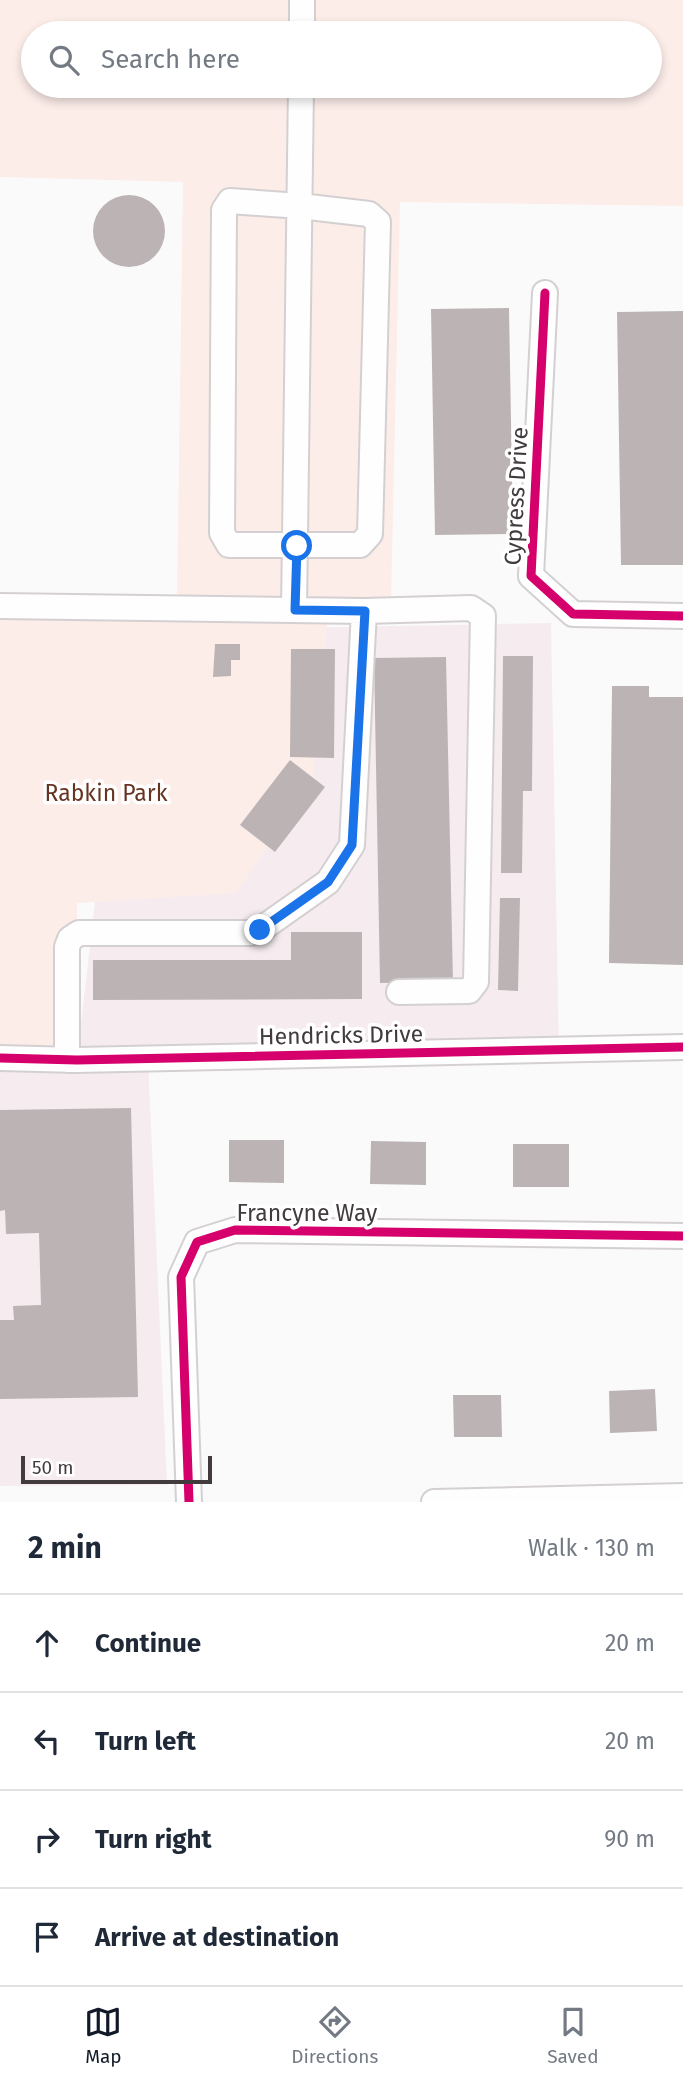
<!DOCTYPE html>
<meta charset="utf-8">
<style>
body{margin:0;font-family:"Fira Sans",sans-serif;background:#f6f6f7;color:#1f2937}
.scale{position:absolute;left:21px;bottom:18px;width:191px;box-sizing:border-box;padding-left:7px;border:4px solid #423b3d;border-top:0;font-size:19px;line-height:24px;white-space:nowrap;color:#423b3d;-webkit-text-stroke:5px #fff;paint-order:stroke}
.stop{position:absolute;width:21px;height:21px;margin:-16px;border:5px solid #1a73e8;border-radius:50%;background:#fff}
.stop.end{background:#1a73e8;border-color:#fff;box-shadow:0 2px 7px #0008}
.list{margin:0;padding:0;list-style:none}
h2{display:flex;justify-content:space-between;align-items:center;height:91px;margin:0;padding:0 28px;font-size:30px}
h2 small{font-size:23px;font-weight:400;color:#747a83}
.list li{display:grid;grid-template-columns:46px 1fr auto;gap:21px;align-items:center;box-sizing:border-box;height:98px;padding:0 28px;border-top:2px solid #e0e1e3}
.list b{display:block;font-size:26px;white-space:nowrap}
.list em{font-size:23px;font-style:normal;color:#747a83}
.icon{flex:none;width:38px;height:38px;fill:none;stroke:currentColor;stroke-width:2;stroke-linecap:round;stroke-linejoin:round}
.map{position:relative;flex:none;width:683px;height:1502px;overflow:hidden}
.search{position:absolute;background:#fff;box-shadow:0 4px 10px #0003;left:21px;right:21px;top:21px;height:77px;display:flex;align-items:center;gap:18px;box-sizing:border-box;padding:0 24px;border-radius:38px;color:#747a83;font-size:26px}
.sheet{height:483px;background:#fff}
nav{display:flex;justify-content:space-around;align-items:center;box-sizing:border-box;height:98px;border-top:2px solid #e0e1e3;background:#fff;font-size:19px;color:#747a83}
nav a{display:grid;justify-items:center;gap:4px}
nav .on{color:#111827}
.map>svg:first-child{display:block}
.built{fill:#f6ecef}
.green{fill:#fcede9;fill-rule:evenodd}
.building{fill:#bcb4b4}
.lines{fill:none;stroke-linecap:round;stroke-linejoin:round}
.minor-casing{stroke:#d4d0d1;stroke-width:28}
.minor{stroke:#fefefe;stroke-width:24}
.cycleway-casing{stroke:#fff;stroke-width:13}
.cycleway{stroke:#d6006c;stroke-width:9}
.route{stroke:#1a73e8;stroke-width:9}
.labels{text-anchor:middle;stroke-width:7;stroke-linejoin:round;paint-order:stroke}
.street-label{font-size:23px;fill:#423b3d;stroke:#fff}
.park-label{font-size:23px;fill:#683422;stroke:#fff}
</style>
<div class="map">
<svg width="683" height="1502" viewBox="0 0 683 1502">
<rect width="100%" height="100%" fill="#fbfafa"/>
<path class="built" d="M 551,623 L 559,1053 L 148,1059 L 167,1485 L 0,1486 L 0,1048 L 78,1049 L 95,902 L 185,630 Z"/>
<path class="green" d="M 0,0 L 683,0 L 683,206 L 400,202 L 391,601 L 329,603 L 312,780 L 236,893 L 77,903 L 77,1060 L 0,1057 L 0,597 L 177,600 L 183,182 L 0,177 ZM 33,33 L 650,33 L 650,86 L 33,86 Z"/>
<path class="building" d="M93 231a36 36 0 1 1 72 0a36 36 0 1 1-72 0Z
M 509,308 L 513,534 L 435,535 L 431,309 Z
M 683,311 L 683,565 L 621,565 L 617,312 Z
M 215,644 L 240,644 L 240,660 L 231,660 L 231,676 L 213,677 Z
M 291,649 L 335,649 L 334,758 L 290,757 Z
M 503,656 L 533,656 L 532,791 L 523,791 L 522,873 L 501,873 Z
M 446,657 L 453,982 L 380,983 L 374,658 Z
M 612,686 L 649,686 L 649,697 L 683,697 L 683,965 L 609,963 Z
M 290,760 L 325,787 L 275,852 L 240,825 Z
M 500,898 L 520,898 L 518,991 L 498,990 Z
M 291,932 L 362,932 L 362,999 L 93,1000 L 93,960 L 291,960 Z
M 131,1108 L 138,1397 L 0,1399 L 0,1320 L 14,1320 L 13,1306 L 41,1305 L 39,1233 L 6,1234 L 5,1210 L 0,1211 L 0,1110 Z
M 229,1140 L 284,1140 L 284,1183 L 229,1182 Z
M 371,1141 L 426,1142 L 426,1185 L 370,1184 Z
M 513,1144 L 569,1144 L 569,1187 L 513,1187 Z
M 655,1389 L 657,1431 L 610,1433 L 609,1391 Z
M 453,1395 L 501,1395 L 502,1437 L 454,1437 Z"/>
<g class="lines">
<g class="minor-casing">
<path id="minor" d="M 302,33 L 302,0
M 230,201 L 300,206 L 369,214 L 378,222 L 370,534 L 360,545 L 229,545 L 222,533 L 224,210 Z
M 545,293 L 531,576 L 573,614 L 683,616
M 0,606 L 364,611 L 471,608 L 483,616 L 476,982 L 469,991 L 399,992
M 294,610 L 301,86
M 0,1058 L 77,1060 L 683,1047
M 67,1060 L 67,947 L 70,939 L 79,933 L 250,933 L 260,930 L 328,882 L 352,845 L 364,611
M 189,1502 L 181,1277 L 197,1242 L 235,1230 L 683,1236
M 434,1502 L 683,1496"/>
</g>
<use href="#minor" class="minor"/>
<g class="cycleway-casing">
<path id="cycleway" d="M 545,293 L 531,576 L 573,614 L 683,616
M 0,1058 L 77,1060 L 683,1047
M 189,1502 L 181,1277 L 197,1242 L 235,1230 L 683,1236"/>
</g>
<use href="#cycleway" class="cycleway"/>
</g>
<g class="lines">
<path class="route" d="M 260,930 L 328,882 L 352,845 L 365,611 L 295,610 L 297,546"/>
</g>
<g class="labels">
<g class="street-label">
<text transform="translate(516 496) rotate(-87)" y="8">Cypress Drive</text>
<text transform="translate(341 1035) rotate(-1)" y="8">Hendricks Drive</text>
<text x="307" y="1221">Francyne Way</text>
</g>
<g class="park-label">
<text x="106" y="801">Rabkin Park</text>
</g>
</g>
</svg>
<div class="scale">50 m</div>
<div class="stop" style="left:297px;top:546px"></div>
<div class="stop end" style="left:260px;top:930px"></div>
<div class="search"><svg class="icon" aria-label="search" viewBox="0 0 24 24"><circle cx="10" cy="10" r="6"/><path d="M15 15l6 6"/></svg>Search here</div>
</div>
<section class="sheet">
<h2>2 min<small>Walk · 130 m</small></h2>
<ul class="list">
<li><svg class="icon" aria-label="ahead" viewBox="0 0 24 24"><path d="M12 20V5M6 11l6-6 6 6"/></svg><div><b>Continue</b></div><em>20 m</em></li>
<li><svg class="icon" aria-label="left" viewBox="0 0 24 24"><path d="M17 20v-9H6M10 6l-5 5 5 5"/></svg><div><b>Turn left</b></div><em>20 m</em></li>
<li><svg class="icon" aria-label="right" viewBox="0 0 24 24"><path d="M7 20v-9h11M14 6l5 5-5 5"/></svg><div><b>Turn right</b></div><em>90 m</em></li>
<li><svg class="icon" aria-label="arrive" viewBox="0 0 24 24"><path d="M6 21V4h12l-3 4 3 4H6"/></svg><div><b>Arrive at destination</b></div></li>
</ul>
</section>
<nav>
<a class="on"><svg class="icon" aria-label="map" viewBox="0 0 24 24"><path d="M3 6l6-2 6 2 6-2v14l-6 2-6-2-6 2zM9 4v14M15 6v14"/></svg>Map</a>
<a><svg class="icon" aria-label="directions" viewBox="0 0 24 24"><path d="M12 3l9 9-9 9-9-9zM9 14v-3h6M13 9l2 2-2 2"/></svg>Directions</a>
<a><svg class="icon" aria-label="saved" viewBox="0 0 24 24"><path d="M7 4h10v16l-5-4-5 4z"/></svg>Saved</a>
</nav>
